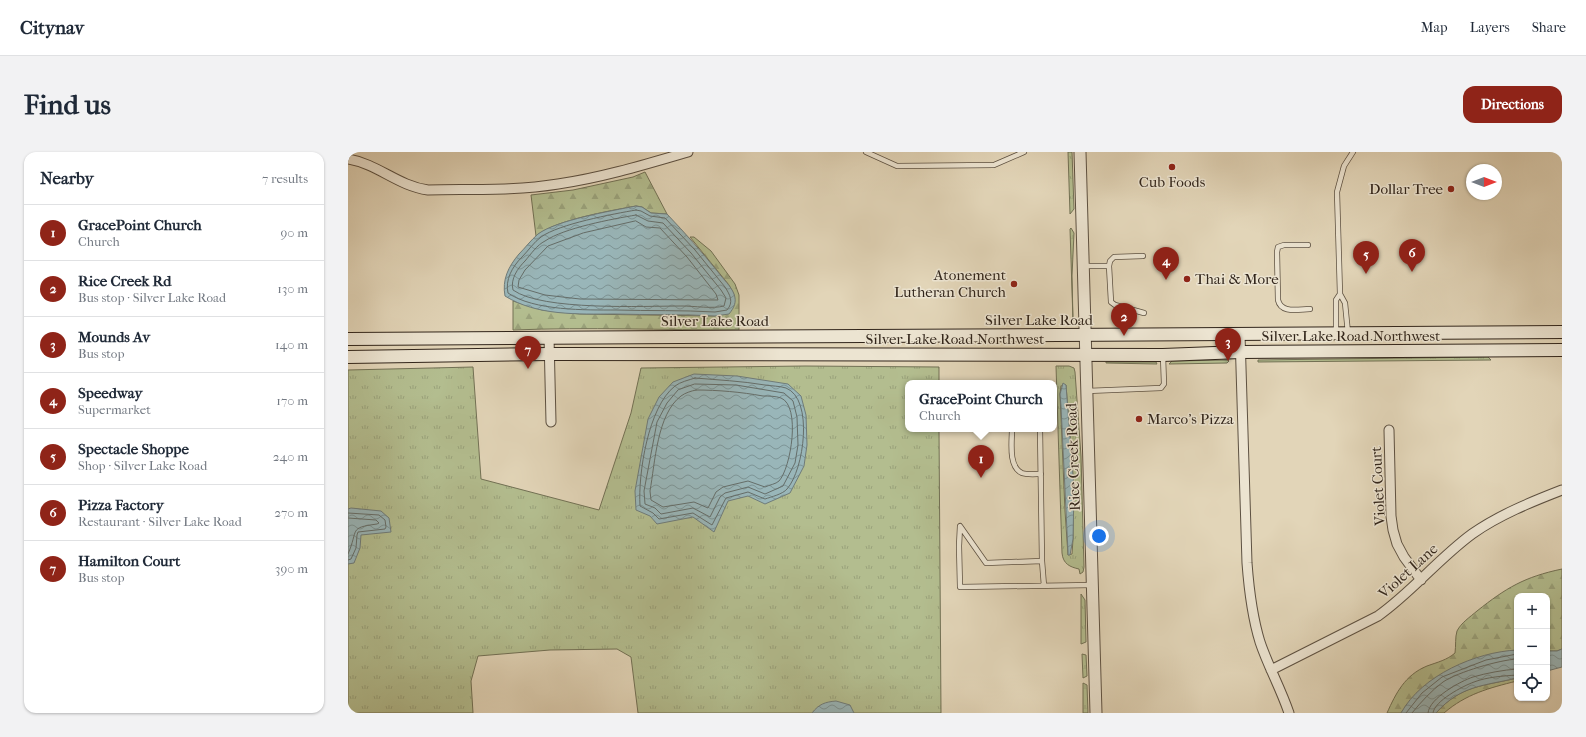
<!DOCTYPE html>
<meta charset="utf-8">
<style>
body{margin:0;font-family:"IM FELL French Canon",serif;background:#f2f2f3;color:#1f2937}
.controls{position:absolute;right:12px;bottom:12px;display:grid;overflow:hidden;border-radius:8px;box-shadow:0 1px 3px #0004}
.controls button{width:36px;height:36px;display:grid;place-items:center;padding:0;border:0;border-bottom:1px solid #e0e1e3;background:#fff;color:#1f2937;font:20px sans-serif}
.compass{position:absolute;left:1118px;top:12px;width:36px;height:36px;border-radius:50%;background:#fff;box-shadow:0 1px 3px #0004;rotate:90deg}
.you{position:absolute;left:751px;top:384px;width:14px;height:14px;margin:-10px;border:3px solid #fff;border-radius:50%;background:#1a73e8;box-shadow:0 0 0 6px #1a73e833}
.badge{display:grid;place-items:center;width:26px;height:26px;border-radius:50%;background:#8f2418;color:#fff;font-size:13px;font-weight:700}
.pin{position:absolute;translate:-50% -33px;filter:drop-shadow(0 1px 2px #0008)}
.pin::after{content:'';position:absolute;top:21px;width:14px;height:12px;background:inherit;clip-path:polygon(0 0,100% 0,50% 100%)}
.popup{position:absolute;left:557px;top:228px;width:152px;height:52px;box-sizing:border-box;display:grid;place-content:center;border-radius:8px;background:#fff;filter:drop-shadow(0 1px 3px #0005);font-size:13px;white-space:nowrap;color:#747a83}
.popup b{font-size:15px;color:#1f2937}
.popup::after{content:'';position:absolute;left:50%;top:100%;margin-left:-8px;border:8px solid transparent;border-top-color:#fff}
.list{margin:0;padding:0;list-style:none}
h2{display:flex;justify-content:space-between;align-items:center;height:52px;margin:0;padding:0 16px;font-size:17px}
h2 small{font-size:13px;font-weight:400;color:#747a83}
.list li{display:grid;grid-template-columns:26px 1fr auto;gap:12px;align-items:center;box-sizing:border-box;height:56px;padding:0 16px;border-top:1px solid #e0e1e3}
.list b{display:block;font-size:15px;white-space:nowrap}
.list p{margin:0;font-size:13px;white-space:nowrap;color:#747a83}
.list em{font-size:13px;font-style:normal;color:#747a83}
.icon{flex:none;width:22px;height:22px;fill:none;stroke:currentColor;stroke-width:2;stroke-linecap:round;stroke-linejoin:round}
.map{position:relative;flex:none;width:1214px;height:561px;overflow:hidden;border-radius:12px}
header{display:flex;align-items:center;gap:24px;box-sizing:border-box;height:56px;padding:0 20px;background:#fff;border-bottom:1px solid #e0e1e3}
header strong{font-size:19px}
nav{display:flex;gap:22px;margin-inline-start:auto;font-size:14px}
.intro{display:flex;align-items:center;justify-content:space-between;box-sizing:border-box;height:96px;padding:0 24px}
h1{margin:0;font-size:28px}
.button{padding:10px 18px;border-radius:12px;background:#8f2418;color:#fff;font-size:14px;font-weight:700}
main{display:flex;gap:24px;padding:0 24px}
aside{flex:1;background:#fff;border-radius:12px;box-shadow:0 1px 3px #0004}
.map>svg:first-child{display:block}
.grass{fill:url(#grass-tufts);stroke:#727155;fill-rule:evenodd}
.forest{fill:url(#forest-firs);stroke:#727155}
.water{fill:url(#water-waves);stroke:#6f7c7a}
.lines{fill:none;stroke-linecap:round;stroke-linejoin:round}
.shore{stroke:#656e6a;stroke-width:1}
.service-casing{stroke:#5d5142;stroke-width:6}
.minor-casing{stroke:#5d5142;stroke-width:11}
.tertiary-casing{stroke:#5d5142;stroke-width:13}
.secondary-casing{stroke:#31251b;stroke-width:14}
.service{stroke:#ece4d1;stroke-width:4.5}
.minor{stroke:#ece4d1;stroke-width:9}
.tertiary{stroke:#ece4d1;stroke-width:11}
.secondary{stroke:#ece4d1;stroke-width:12}
.poi-dot{fill:#8f2418;stroke:#ece4d1;stroke-width:1.5}
.labels{text-anchor:middle;stroke-width:3;stroke-linejoin:round;paint-order:stroke}
.poi-label{font-size:15px;fill:#31251b;stroke:#ece4d1;text-anchor:end}
.street-label{font-size:15px;fill:#31251b;stroke:#ece4d1}
</style>
<header>
<strong>Citynav</strong>
<nav><a>Map</a><a>Layers</a><a>Share</a></nav>
</header>
<div class="intro"><h1>Find us</h1><a class="button">Directions</a></div>
<main>
<aside>
<h2>Nearby<small>7 results</small></h2>
<ul class="list">
<li><span class="badge">1</span><div><b>GracePoint Church</b><p>Church</p></div><em>90 m</em></li>
<li><span class="badge">2</span><div><b>Rice Creek Rd</b><p>Bus stop · Silver Lake Road</p></div><em>130 m</em></li>
<li><span class="badge">3</span><div><b>Mounds Av</b><p>Bus stop</p></div><em>140 m</em></li>
<li><span class="badge">4</span><div><b>Speedway</b><p>Supermarket</p></div><em>170 m</em></li>
<li><span class="badge">5</span><div><b>Spectacle Shoppe</b><p>Shop · Silver Lake Road</p></div><em>240 m</em></li>
<li><span class="badge">6</span><div><b>Pizza Factory</b><p>Restaurant · Silver Lake Road</p></div><em>270 m</em></li>
<li><span class="badge">7</span><div><b>Hamilton Court</b><p>Bus stop</p></div><em>390 m</em></li>
</ul>
</aside>
<div class="map">
<svg width="1214" height="561" viewBox="0 0 1214 561">
<defs>
<pattern id="grass-tufts" width="24" height="20" patternUnits="userSpaceOnUse"><rect width="24" height="20" fill="#b3bd8f"/><path d="M3 7l-1-3M5 7V3M7 7l1-3M15 17l-1-3M17 17v-4M19 17l1-3" fill="none" stroke="#9aa27b"/></pattern>
<pattern id="forest-firs" width="22" height="20" patternUnits="userSpaceOnUse"><rect width="22" height="20" fill="#b3bd8f"/><path d="M5 1l3.5 6h-7zM16 11l3.5 6h-7z" fill="#9aa27b"/></pattern>
<pattern id="water-waves" width="16" height="10" patternUnits="userSpaceOnUse"><rect width="16" height="10" fill="#99b6b9"/><path d="M0 5q4-4 8 0t8 0" fill="none" stroke="#7d9496"/></pattern>
</defs>
<rect width="100%" height="100%" fill="#e2d5b8"/>
<filter id="stains"><feTurbulence type="fractalNoise" baseFrequency=".005" numOctaves="4"/><feColorMatrix values="0 0 0 0 .2 0 0 0 0 .09 0 0 0 0 .02 0 0 0 .5 -.17"/></filter>
<radialGradient id="worn" r=".72"><stop offset=".6" stop-color="#630" stop-opacity="0"/><stop offset="1" stop-color="#630" stop-opacity=".3"/></radialGradient>
<path class="grass" d="M 720,0 L 724,0 L 726,57 L 722,62 Z
M 723,76 L 726,81 L 724,124 L 725,169 L 722,77 Z
M 1140,205 L 1143,208 L 910,210 L 910,208 Z
M 824,209 L 880,208 L 881,209 L 879,211 L 821,212 Z
M 758,210 L 808,210 L 809,212 L 758,211 Z
M 457,214 L 591,215 L 591,231 L 560,231 L 560,277 L 591,277 L 593,561 L 290,561 L 283,505 L 269,497 L 202,498 L 130,504 L 123,529 L 125,561 L 0,561 L 0,218 L 125,215 L 133,327 L 251,358 L 283,261 L 293,216 Z
M 708,214 L 721,214 L 726,216 L 727,220 L 733,304 L 736,415 L 735,420 L 732,422 L 731,417 C 722,415 715,412 714,401 ZM 718,233 L 726,337 L 725,387 L 724,402 L 720,403 L 717,359 L 712,242 L 713,234 Z
M 733,442 L 737,448 L 738,490 L 733,492 Z
M 734,502 L 738,503 L 739,524 L 735,526 Z
M 735,531 L 739,533 L 740,561 L 735,561 Z"/>
<path class="forest" d="M 297,20 L 319,62 L 303,61 L 294,55 L 288,54 C 261,59 207,68 188,84 L 183,43 L 225,38 L 285,25 Z
M 342,85 L 346,85 L 363,99 L 387,132 L 391,143 L 391,178 C 315,178 240,175 165,178 L 165,149 L 194,158 L 232,162 L 367,164 L 386,143 L 381,133 Z
M 1214,417 L 1214,497 L 1209,499 L 1199,499 L 1199,444 L 1169,444 L 1169,498 L 1137,504 L 1055,558 L 1053,561 L 1039,561 C 1048,541 1057,523 1079,514 C 1090,510 1099,508 1107,501 C 1108,494 1107,485 1109,479 C 1113,471 1122,465 1129,459 C 1158,436 1176,425 1214,417 Z
M 1169,526 L 1169,529 C 1141,536 1118,542 1096,561 L 1088,561 C 1112,533 1136,534 1169,526 Z"/>
<path class="water" d="M 288,54 L 294,55 L 303,61 L 319,62 C 337,81 354,100 370,120 C 375,127 383,134 386,142 C 389,150 386,156 381,162 L 367,164 C 334,162 300,163 266,162 C 230,162 189,164 157,144 C 154,128 160,115 171,102 C 177,96 183,88 190,82 C 209,68 263,59 288,54 Z
M 346,222 L 389,224 L 440,232 L 453,244 L 458,263 L 459,293 L 456,314 L 442,341 L 417,352 L 400,344 L 380,349 L 366,380 L 345,365 L 309,372 L 302,364 L 288,358 L 287,339 L 300,267 L 311,245 L 325,230 Z
M 715,231 L 718,233 L 726,337 L 725,387 L 722,403 L 720,403 L 720,400 L 713,255 L 712,242 Z
M 3,356 L 33,359 L 41,366 L 43,380 L 13,383 L 12,396 L 6,411 L 0,412 L 0,357 Z
M 1214,497 L 1214,515 L 1199,519 L 1199,499 L 1209,499 Z
M 1169,498 L 1169,526 C 1136,534 1113,533 1088,561 L 1053,561 C 1074,523 1128,500 1169,498 Z
M 488,549 L 502,553 L 506,561 L 464,561 C 471,552 477,550 488,549 Z"/>
<g class="lines">
<path class="shore" d="M 288,58 L 293,59 L 302,64 L 317,66 L 347,98 L 377,135 C 382,143 386,150 379,158 L 367,160 C 334,158 301,159 268,158 C 238,158 186,159 160,141 C 157,128 164,115 174,105 C 180,99 186,90 193,85 C 211,72 265,62 288,58 Z
M 288,63 L 300,69 L 315,71 L 343,101 L 373,138 L 378,146 L 376,154 C 365,157 346,154 334,154 C 296,154 194,159 165,138 C 162,127 170,116 177,109 C 183,102 189,93 197,89 C 216,76 264,67 288,63 Z
M 288,69 L 298,75 L 312,76 L 339,105 L 368,142 L 370,148 L 232,147 L 197,143 L 170,135 L 171,128 L 177,118 L 200,94 L 235,81 Z
M 347,226 C 370,228 393,229 417,233 C 423,234 432,234 438,236 C 466,247 456,318 439,337 C 435,342 423,345 417,347 L 400,340 L 378,346 L 364,373 L 345,361 L 311,367 L 305,361 L 292,354 C 290,322 300,255 327,234 C 332,230 341,228 347,226 Z
M 347,232 L 388,233 L 436,241 L 445,249 L 449,265 L 450,293 L 447,311 L 435,334 L 417,342 L 400,335 L 377,341 L 372,345 L 362,365 L 345,356 L 313,362 L 307,356 L 297,352 L 296,339 L 309,270 L 319,251 L 330,238 Z
M 348,238 C 370,238 393,240 415,244 C 420,244 428,244 433,246 C 453,254 443,316 431,329 C 428,332 421,333 417,335 L 400,329 L 375,335 L 368,340 L 360,356 L 346,350 L 315,355 L 303,348 L 302,339 C 307,311 309,262 333,244 C 337,241 343,239 348,238 Z
M 0,361 L 31,363 L 37,368 L 38,375 L 37,377 L 10,380 L 9,383 L 8,396 L 3,407 L 0,408
M 0,366 L 28,368 L 31,371 L 29,372 C 0,376 11,377 0,402
M 1058,561 L 1074,541 L 1094,525 L 1138,508 L 1169,502
M 1064,561 C 1073,550 1083,539 1095,530 C 1110,520 1151,508 1169,507
M 1080,561 C 1081,546 1113,529 1125,525 C 1139,521 1155,518 1169,517
M 1085,561 C 1086,549 1115,534 1126,530 C 1139,525 1155,524 1169,523"/>
<g class="service-casing">
<path id="service" d="M 518,0 L 549,14 L 646,13 L 676,0
M 960,93 L 936,93 L 930,95 L 929,100 L 930,148 C 933,162 951,157 962,157
M 736,114 L 761,114 L 762,109 L 766,105 L 795,104
M 761,114 L 763,150 L 767,153 L 796,161
M 988,181 L 988,148 L 992,142
M 1000,181 L 997,151 L 992,142 L 989,40 L 996,14 L 1005,0
M 739,239 L 813,236 L 816,232 L 815,204
M 664,277 C 664,289 660,315 674,321 C 679,323 688,322 693,322
M 692,277 L 694,409 L 638,411 L 612,374 L 611,394 L 612,435 L 744,433
M 694,409 L 696,434"/>
</g>
<g class="minor-casing">
<path id="minor" d="M 0,7 C 30,12 50,34 80,38 C 123,37 167,39 210,32 C 253,26 299,12 340,0
M 892,183 L 899,411 C 901,438 904,464 912,490 C 920,514 933,537 941,561
M 201,185 L 203,270
M 1041,278 L 1043,364 L 1045,378 L 1049,392 L 1056,405 L 1073,428
M 923,518 L 1030,464 C 1064,440 1090,407 1124,382 C 1151,363 1183,350 1214,338"/>
</g>
<g class="tertiary-casing">
<path id="tertiary" d="M 732,0 L 748,561"/>
</g>
<g class="secondary-casing">
<path id="secondary" d="M 0,187 L 1214,180
M 0,205 L 202,202 L 815,203 L 893,200 L 1214,198"/>
</g>
<use href="#service" class="service"/>
<use href="#minor" class="minor"/>
<use href="#tertiary" class="tertiary"/>
<use href="#secondary" class="secondary"/>
</g>
<g class="poi-dot">
<circle cx="824" cy="15" r="4"/>
<circle cx="1103" cy="37" r="4"/>
<circle cx="839" cy="127" r="4"/>
<circle cx="666" cy="132" r="4"/>
<circle cx="791" cy="267" r="4"/>
</g>
<g class="labels">
<g class="poi-label">
<text x="824" y="35" text-anchor="middle">Cub Foods</text>
<text x="1095" y="42">Dollar Tree</text>
<text x="658" y="128">Atonement<tspan x="658" dy="17">Lutheran Church</tspan></text>
<text x="847" y="132" text-anchor="start">Thai &amp; More</text>
<text x="799" y="272" text-anchor="start">Marco's Pizza</text>
</g>
<g class="street-label">
<text x="691" y="173">Silver Lake Road</text>
<text x="367" y="174">Silver Lake Road</text>
<text x="1003" y="189">Silver Lake Road Northwest</text>
<text x="607" y="192">Silver Lake Road Northwest</text>
<text transform="translate(725 305) rotate(-92)" y="5">Rice Creek Road</text>
<text transform="translate(1030 334) rotate(-93)" y="5">Violet Court</text>
<text transform="translate(1060 419) rotate(-42)" y="5">Violet Lane</text>
</g>
</g>
<rect width="100%" height="100%" filter="url(#stains)"/>
<rect width="100%" height="100%" fill="url(#worn)"/>
</svg>
<div class="controls">
<button>+</button>
<button>−</button>
<button><svg class="icon" aria-label="locate" viewBox="0 0 24 24"><circle cx="12" cy="12" r="6"/><path d="M12 2v4M12 18v4M2 12h4M18 12h4"/></svg></button>
</div>
<svg class="compass" viewBox="-18 -18 36 36"><path d="M0-13l5 13h-10z" fill="#e53935"/><path d="M0 13l5-13h-10z" fill="#747a83"/></svg>
<div class="you"></div>
<div class="pin badge" style="left:633px;top:326px">1</div>
<div class="popup"><b>GracePoint Church</b>Church</div>
<div class="pin badge" style="left:776px;top:184px">2</div>
<div class="pin badge" style="left:880px;top:209px">3</div>
<div class="pin badge" style="left:818px;top:128px">4</div>
<div class="pin badge" style="left:1018px;top:122px">5</div>
<div class="pin badge" style="left:1064px;top:120px">6</div>
<div class="pin badge" style="left:180px;top:217px">7</div>
</div>
</main>
